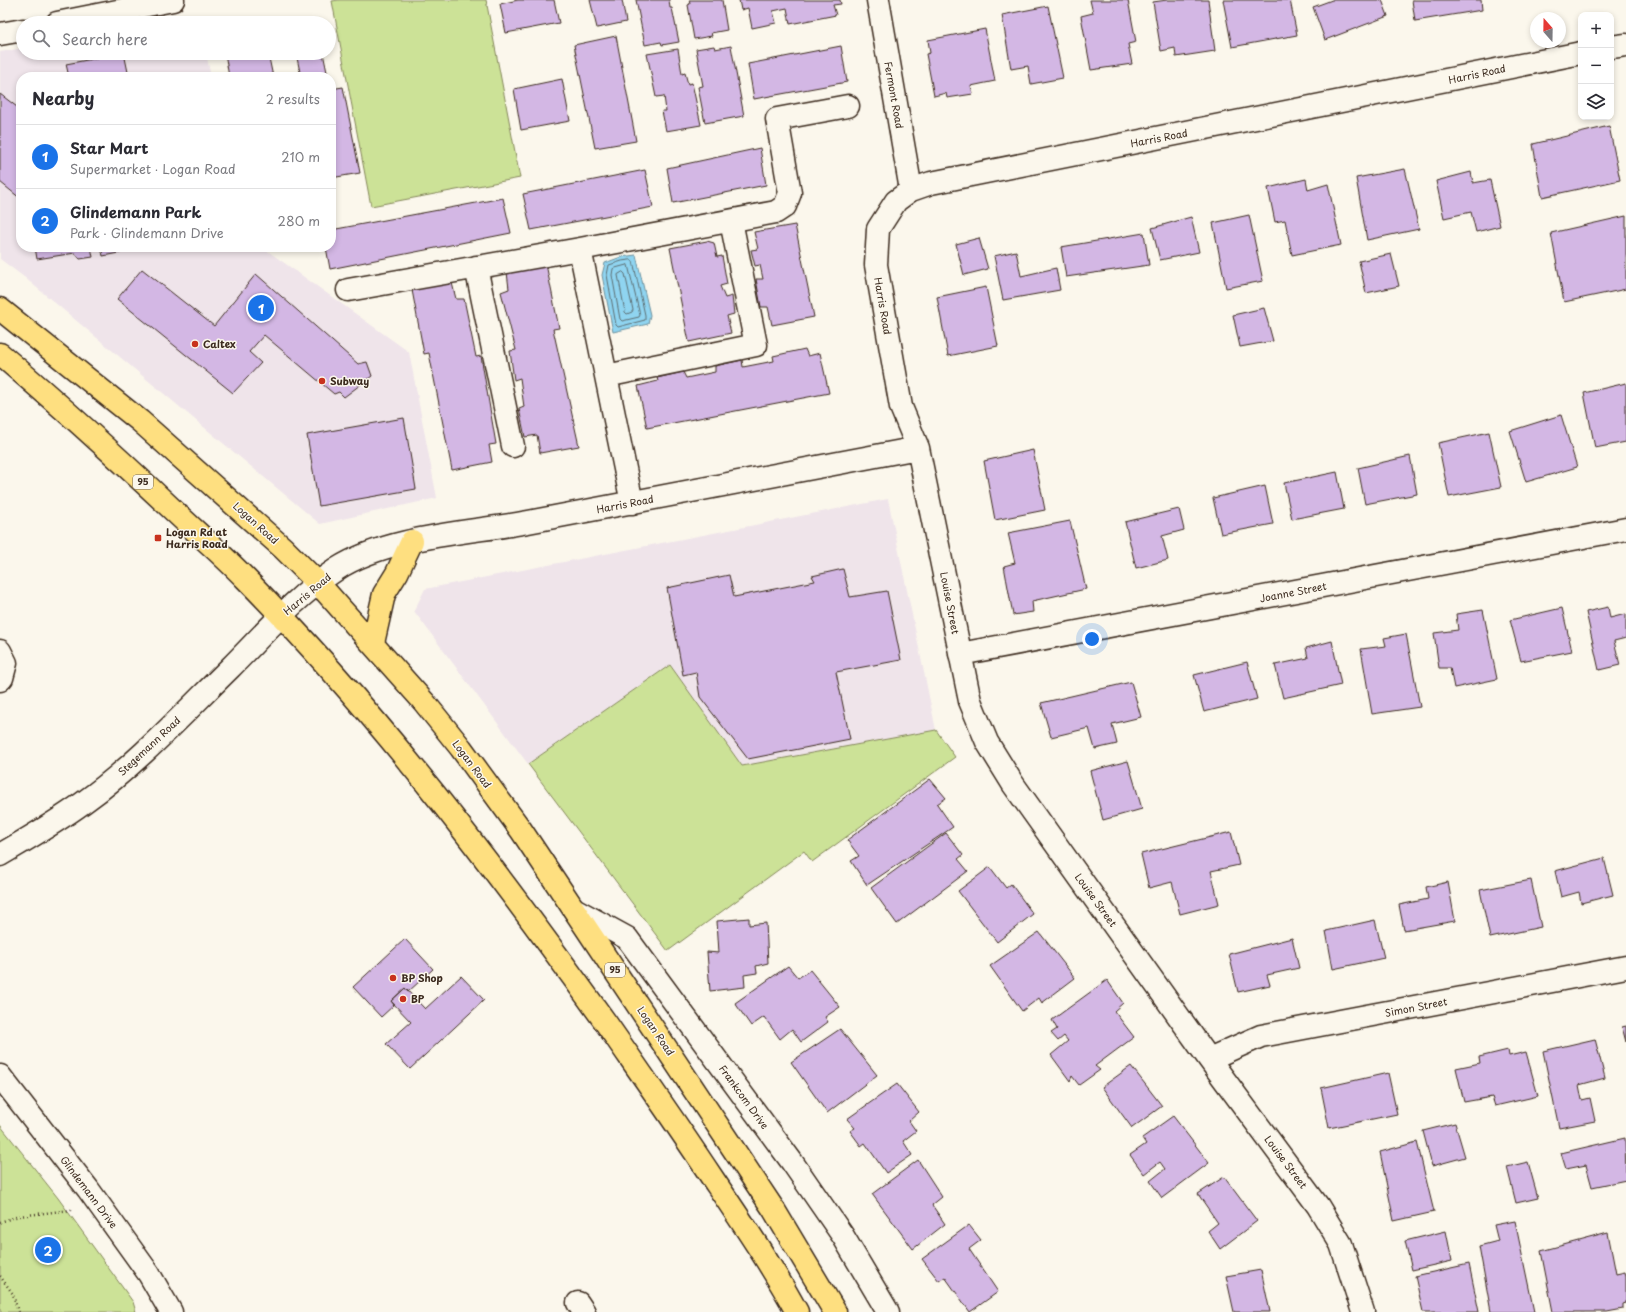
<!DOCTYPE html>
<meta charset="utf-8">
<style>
body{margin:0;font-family:"Playpen Sans",sans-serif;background:#f7f7f7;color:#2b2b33}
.controls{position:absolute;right:12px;top:12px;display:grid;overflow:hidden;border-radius:8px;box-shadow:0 2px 6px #0003}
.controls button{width:36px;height:36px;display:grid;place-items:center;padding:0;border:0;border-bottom:1px solid #e1e1e2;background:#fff;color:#2b2b33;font:20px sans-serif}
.compass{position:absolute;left:1530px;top:12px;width:36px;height:36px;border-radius:50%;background:#fff;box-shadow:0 2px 6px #0003;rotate:340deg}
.you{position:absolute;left:1092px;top:639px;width:14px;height:14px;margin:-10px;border:3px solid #fff;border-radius:50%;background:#1a73e8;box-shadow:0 0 0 6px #1a73e833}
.badge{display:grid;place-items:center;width:26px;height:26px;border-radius:50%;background:#1a73e8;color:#fff;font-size:13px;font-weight:700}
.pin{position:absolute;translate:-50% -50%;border:2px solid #fff;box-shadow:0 1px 4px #0006}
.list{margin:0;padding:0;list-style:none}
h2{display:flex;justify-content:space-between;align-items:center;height:52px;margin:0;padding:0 16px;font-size:17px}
h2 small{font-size:13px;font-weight:400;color:#7c7c81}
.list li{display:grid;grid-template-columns:26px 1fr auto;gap:12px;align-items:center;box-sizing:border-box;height:64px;padding:0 16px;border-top:1px solid #e1e1e2}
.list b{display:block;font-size:15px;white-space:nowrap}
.list p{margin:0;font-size:13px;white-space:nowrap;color:#7c7c81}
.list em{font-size:13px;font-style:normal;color:#7c7c81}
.icon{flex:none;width:22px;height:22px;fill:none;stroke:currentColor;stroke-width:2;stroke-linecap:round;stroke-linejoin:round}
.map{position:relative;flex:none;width:1626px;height:1312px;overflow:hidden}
.search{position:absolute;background:#fff;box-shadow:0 2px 6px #0003;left:16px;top:16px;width:320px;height:44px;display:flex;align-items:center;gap:10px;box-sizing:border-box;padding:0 14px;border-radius:22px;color:#7c7c81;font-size:15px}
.panel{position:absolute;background:#fff;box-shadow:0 2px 6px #0003;left:16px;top:72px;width:320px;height:180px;border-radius:16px}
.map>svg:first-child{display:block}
.built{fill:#efe4ea}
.green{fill:#cce297;stroke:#84865a}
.water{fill:#8fd4f0;stroke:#6d909c}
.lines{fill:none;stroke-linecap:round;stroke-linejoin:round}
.shore{stroke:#5d6e72;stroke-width:1}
.building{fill:#d3b7e4;stroke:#3b2a1e}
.minor-casing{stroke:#3b2a1e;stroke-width:25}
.major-casing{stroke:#3b2a1e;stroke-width:25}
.path{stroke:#3b2a1e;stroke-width:2.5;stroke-dasharray:1 3;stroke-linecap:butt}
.minor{stroke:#fbf7ec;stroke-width:22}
.major{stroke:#fedf80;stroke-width:22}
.poi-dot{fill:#c8321e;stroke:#fbf7ec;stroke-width:1.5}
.labels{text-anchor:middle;stroke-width:3;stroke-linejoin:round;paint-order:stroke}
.shield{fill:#fbf7ec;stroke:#75685c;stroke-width:1}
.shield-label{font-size:9px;font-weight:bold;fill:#3b2a1e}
.street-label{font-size:10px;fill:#3b2a1e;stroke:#fbf7ec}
.poi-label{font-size:10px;font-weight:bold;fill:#3b2a1e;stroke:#fbf7ec;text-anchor:start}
</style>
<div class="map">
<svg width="1626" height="1312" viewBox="0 0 1626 1312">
<rect width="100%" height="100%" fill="#fbf7ec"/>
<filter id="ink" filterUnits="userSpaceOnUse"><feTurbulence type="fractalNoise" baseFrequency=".025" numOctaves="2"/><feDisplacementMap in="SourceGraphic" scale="8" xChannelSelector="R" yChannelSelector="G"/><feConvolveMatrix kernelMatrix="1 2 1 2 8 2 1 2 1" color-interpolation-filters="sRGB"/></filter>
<g filter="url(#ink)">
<path class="built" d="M 199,17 L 201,23 L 163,23 Z
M 23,48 L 23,53 L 206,53 L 211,77 L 21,77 L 21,247 L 262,247 L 409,352 L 437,498 L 320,524 L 24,277 L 0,259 L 0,52 Z
M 888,499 L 936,730 L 742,766 L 670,665 L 528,764 L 414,611 L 425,589 Z"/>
<path class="green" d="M 339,0 L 486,0 L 520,178 L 371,206 L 332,1 Z
M 670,665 L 742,766 L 936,730 L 955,757 L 812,862 L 804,851 L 668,951 L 528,764 Z
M 0,1125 L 58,1198 L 133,1302 L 136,1312 L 0,1312 Z"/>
<path class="water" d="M 636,255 L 650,315 L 648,324 L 613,332 L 602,275 L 605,263 L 621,257 Z"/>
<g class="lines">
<path class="shore" d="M 631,260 L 633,261 L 645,315 L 645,320 L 618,327 L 616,325 L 607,275 L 609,265 L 622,261 Z
M 628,265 L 640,315 L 639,317 L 622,321 L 620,319 L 612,275 L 613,269 Z
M 623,272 L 625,274 L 633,310 L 632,312 L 627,314 L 625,312 L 618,275 Z"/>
</g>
<path class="building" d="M 518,0 L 554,0 L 559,23 L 506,33 L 500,4 Z
M 590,0 L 622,0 L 626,22 L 597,28 Z
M 636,0 L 669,0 L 670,8 L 672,8 L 679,42 L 662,45 L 661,42 L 645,45 Z
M 689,0 L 722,0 L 727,30 L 711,33 L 712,36 L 694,39 L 688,5 L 690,4 Z
M 739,0 L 840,0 L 841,4 L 833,5 L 836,15 L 790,24 L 787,8 L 773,11 L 776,23 L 752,28 L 748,8 L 741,10 Z
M 1090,0 L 1128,0 L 1136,42 L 1128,44 L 1132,64 L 1091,70 L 1081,16 L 1093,13 Z
M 1167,0 L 1208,0 L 1215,51 L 1176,57 L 1175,48 L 1161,51 L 1153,2 Z
M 1223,0 L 1290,0 L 1297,35 L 1232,47 Z
M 1332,0 L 1382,0 L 1388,16 L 1325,40 L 1313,7 Z
M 1412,0 L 1481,0 L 1482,10 L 1415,21 Z
M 1048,6 L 1063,78 L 1031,84 L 1028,66 L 1011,69 L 1002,15 Z
M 262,18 L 263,23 L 233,23 Z
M 985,29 L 995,81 L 971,86 L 973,94 L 947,98 L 946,93 L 934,96 L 926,54 L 930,53 L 928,40 Z
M 616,36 L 636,141 L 595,148 L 574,45 Z
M 714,46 L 715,49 L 731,46 L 744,116 L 705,123 L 698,87 L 703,86 L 696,49 Z
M 841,46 L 847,82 L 754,99 L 748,64 Z
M 678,49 L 682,74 L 685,73 L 688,84 L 692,83 L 701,125 L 666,131 L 662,111 L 666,111 L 664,96 L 656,97 L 647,54 Z
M 124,53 L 129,77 L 69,77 L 66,64 Z
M 225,53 L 268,53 L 273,77 L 229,77 Z
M 296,53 L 323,53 L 328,77 L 301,77 Z
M 562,79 L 570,121 L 521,130 L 514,89 Z
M 343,87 L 360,173 L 331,178 L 331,89 Z
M 0,94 L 21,110 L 21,199 L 0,182 Z
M 1609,126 L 1620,180 L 1542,197 L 1533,144 Z
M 760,148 L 766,185 L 673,203 L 667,168 Z
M 1405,169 L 1419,229 L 1367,240 L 1356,178 Z
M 645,170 L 653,207 L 531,230 L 523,194 Z
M 1471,172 L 1473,183 L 1490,180 L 1500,226 L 1476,232 L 1471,212 L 1444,218 L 1436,181 Z
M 1306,179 L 1308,190 L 1328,184 L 1341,245 L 1292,255 L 1285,220 L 1275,222 L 1268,188 Z
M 503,198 L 511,233 L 330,269 L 326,247 L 331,247 L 331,230 Z
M 1249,215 L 1263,281 L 1226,288 L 1213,223 Z
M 1626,216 L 1626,289 L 1564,302 L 1551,233 Z
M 1191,217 L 1199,252 L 1160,260 L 1152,228 Z
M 795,225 L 814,317 L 772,325 L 768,307 L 761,307 L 756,279 L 763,279 L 760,265 L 755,266 L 751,250 L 758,249 L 754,232 Z
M 1144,233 L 1149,265 L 1066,277 L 1061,247 Z
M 979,238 L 988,269 L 964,275 L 956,244 Z
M 707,241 L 714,243 L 717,257 L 722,256 L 727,284 L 720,286 L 725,298 L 732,296 L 734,314 L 727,316 L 731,333 L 689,342 L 670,248 Z
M 35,247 L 91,247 L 93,257 L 80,259 L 75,253 L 37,259 Z
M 101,247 L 150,247 L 103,256 Z
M 1016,251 L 1021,276 L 1056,268 L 1060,290 L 1003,300 L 994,256 Z
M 1391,254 L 1399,286 L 1366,293 L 1359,261 Z
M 546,264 L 559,328 L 553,329 L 579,446 L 540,453 L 537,435 L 525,437 L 519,409 L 524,407 L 520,378 L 514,380 L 510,351 L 516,350 L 501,292 L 509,289 L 507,272 Z
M 142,269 L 214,326 L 256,274 L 358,364 L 367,362 L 372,376 L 344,397 L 339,392 L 334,394 L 264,335 L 249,352 L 261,363 L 233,393 L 117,299 Z
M 452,283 L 456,299 L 464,299 L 476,357 L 481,356 L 496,444 L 489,445 L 492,462 L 452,470 L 429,353 L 424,354 L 412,290 Z
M 986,287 L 998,346 L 948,356 L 937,297 Z
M 1264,308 L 1273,341 L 1240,347 L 1233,315 Z
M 805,349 L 808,356 L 820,353 L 829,393 L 647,428 L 638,386 L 658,381 L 657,378 L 683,372 L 686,378 L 715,372 L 715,366 L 742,360 L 743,367 L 774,361 L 773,356 Z
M 1626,383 L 1626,442 L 1595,448 L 1584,393 Z
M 1561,415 L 1577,467 L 1526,482 L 1510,431 Z
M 404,418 L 416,489 L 319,506 L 307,435 Z
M 1489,432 L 1501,487 L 1449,497 L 1438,443 Z
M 1033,450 L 1045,510 L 995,520 L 984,461 Z
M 1410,456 L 1417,494 L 1365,504 L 1358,468 Z
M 1337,472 L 1344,509 L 1292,519 L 1284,483 Z
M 1265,486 L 1273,524 L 1221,534 L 1213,498 Z
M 1179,509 L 1184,530 L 1162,536 L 1168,560 L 1136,568 L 1125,522 Z
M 1070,521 L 1086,589 L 1032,601 L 1033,612 L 1013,615 L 1004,566 L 1015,563 L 1008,533 Z
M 843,569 L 850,597 L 887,591 L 901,660 L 836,672 L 850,739 L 748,759 L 700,697 L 696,672 L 683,675 L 667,588 L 729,575 L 734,597 L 815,581 L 812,576 Z
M 1608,607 L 1610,618 L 1626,614 L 1626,638 L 1614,641 L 1620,665 L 1599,670 L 1586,612 Z
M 1562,608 L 1572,651 L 1521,661 L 1510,620 Z
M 1483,610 L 1497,679 L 1454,688 L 1450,668 L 1439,668 L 1434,633 L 1458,630 L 1456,614 Z
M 1406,634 L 1420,707 L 1372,714 L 1361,649 L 1386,646 L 1384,638 Z
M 1332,641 L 1341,685 L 1283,698 L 1275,665 L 1308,658 L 1306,648 Z
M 1247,662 L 1257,699 L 1204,712 L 1194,675 Z
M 1131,682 L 1141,717 L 1112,724 L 1117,744 L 1095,749 L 1089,728 L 1051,737 L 1041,703 Z
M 1128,761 L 1142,809 L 1103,820 L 1090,771 Z
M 930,779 L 946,798 L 937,804 L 953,827 L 867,885 L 851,861 L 859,856 L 847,840 Z
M 1231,832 L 1239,865 L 1211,871 L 1219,904 L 1180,914 L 1172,882 L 1149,888 L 1141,854 Z
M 946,833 L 963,855 L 958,859 L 968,871 L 897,924 L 871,888 Z
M 1604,858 L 1613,895 L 1581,903 L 1579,892 L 1561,897 L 1555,871 Z
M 990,867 L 1006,888 L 1011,884 L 1033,914 L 997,942 L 958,891 Z
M 1531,880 L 1541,927 L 1490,938 L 1480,890 Z
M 1448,882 L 1455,921 L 1404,930 L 1399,905 L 1428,899 L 1426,887 Z
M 749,918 L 749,925 L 766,923 L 768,963 L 756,966 L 757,973 L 744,975 L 745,987 L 710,991 L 707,952 L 719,953 L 717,921 Z
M 1375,920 L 1384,958 L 1333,969 L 1326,931 Z
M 1039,932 L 1075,978 L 1042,1003 L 1039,998 L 1022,1011 L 990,966 Z
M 1292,938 L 1299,968 L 1267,975 L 1270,985 L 1238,992 L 1229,954 Z
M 405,939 L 433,969 L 408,992 L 405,988 L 391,1001 L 394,1005 L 381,1017 L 353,987 Z
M 788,966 L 798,978 L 810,970 L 840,1007 L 825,1017 L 828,1022 L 801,1042 L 792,1029 L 780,1039 L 764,1017 L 751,1026 L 735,1003 Z
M 461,976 L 484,1000 L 410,1069 L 386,1044 L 411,1022 L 391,1001 L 405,988 L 425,1009 Z
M 1107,980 L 1123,1003 L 1114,1011 L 1134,1037 L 1095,1066 L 1100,1070 L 1079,1085 L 1072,1076 L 1070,1081 L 1051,1055 L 1068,1041 L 1064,1036 L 1058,1041 L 1051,1033 L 1057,1029 L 1052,1020 Z
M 1626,1026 L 1626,1042 L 1622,1027 Z
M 840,1029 L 877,1075 L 827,1113 L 791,1062 Z
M 1595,1039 L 1605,1078 L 1579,1085 L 1582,1100 L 1590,1098 L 1595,1121 L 1559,1128 L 1543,1051 Z
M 1508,1050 L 1509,1056 L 1526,1052 L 1538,1096 L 1495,1106 L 1492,1097 L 1464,1102 L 1456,1068 L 1480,1063 L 1479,1057 Z
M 1131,1066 L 1162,1106 L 1132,1128 L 1102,1087 Z
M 1388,1073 L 1397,1114 L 1329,1128 L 1321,1088 Z
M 897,1084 L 919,1112 L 909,1121 L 916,1131 L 903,1141 L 912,1155 L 886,1173 L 865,1143 L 861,1146 L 850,1131 L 855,1128 L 847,1119 Z
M 1173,1116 L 1209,1163 L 1162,1198 L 1150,1181 L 1165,1169 L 1160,1162 L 1144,1174 L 1130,1155 L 1146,1144 L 1142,1138 Z
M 1455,1123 L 1465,1157 L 1432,1166 L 1423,1131 Z
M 1625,1138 L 1626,1180 L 1592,1187 L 1586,1165 L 1566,1169 L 1561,1153 Z
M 1417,1142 L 1434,1212 L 1394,1221 L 1380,1152 Z
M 918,1160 L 942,1197 L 932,1205 L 945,1224 L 913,1249 L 872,1194 Z
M 1528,1162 L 1538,1198 L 1516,1203 L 1507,1167 Z
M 1224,1177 L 1257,1221 L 1220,1249 L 1208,1231 L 1218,1223 L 1198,1194 Z
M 1515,1221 L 1534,1312 L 1491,1312 L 1479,1246 L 1498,1241 L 1494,1225 Z
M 969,1225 L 981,1240 L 969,1249 L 998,1292 L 970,1312 L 945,1277 L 939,1281 L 922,1259 Z
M 1446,1231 L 1452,1261 L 1412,1270 L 1405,1241 Z
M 1608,1233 L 1616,1274 L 1625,1272 L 1626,1276 L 1626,1303 L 1623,1304 L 1623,1309 L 1607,1312 L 1553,1312 L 1541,1251 Z
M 1469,1264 L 1479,1312 L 1423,1312 L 1415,1276 Z
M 1261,1270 L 1270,1312 L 1234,1312 L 1226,1276 Z"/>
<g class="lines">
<g class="minor-casing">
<path id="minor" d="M 878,0 L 911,190
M 57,23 L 173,0
M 0,34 L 23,30
M 1611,47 L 1626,45
M 580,249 L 776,212 L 785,206 L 790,193 L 777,119 L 848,106
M 476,267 L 513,446
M 348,290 L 580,249 L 632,503
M 606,376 L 756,345 L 731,221
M 0,651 L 6,663 L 2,678 L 0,680
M 960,654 L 1626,529
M 0,855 C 29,838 57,822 84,802 C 137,764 183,714 230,668 C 264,634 296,596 337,569 C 388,536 469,533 528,522 C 658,498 788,473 918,448
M 574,909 L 627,938 L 792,1162 L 843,1236 L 888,1312
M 1209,1059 L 1261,1036 L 1626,967
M 0,1076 L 88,1189 L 149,1274 L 171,1312
M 578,1303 L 584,1312
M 1363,1312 L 1341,1244 L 1318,1206 L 1209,1059 L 1013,784 L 987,742 L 970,701 L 918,448 L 901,407 L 876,265 L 878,229 L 896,201 L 911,190 L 931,183 L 1581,53"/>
</g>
<g class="major-casing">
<path id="major" d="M 0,309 L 140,421 L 283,548 L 318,583 L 424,702 L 461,748 L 521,830 L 774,1210 L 835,1312
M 0,354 C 59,404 117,457 173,510 C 197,533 223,555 246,579 C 380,715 495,868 606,1023 C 642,1075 678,1126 713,1179 C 742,1222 772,1266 797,1312
M 373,643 L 384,594 L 397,573 L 412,541"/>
</g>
<path class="path" d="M 0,1222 L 19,1216 L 71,1210 L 72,1209
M 0,1276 L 13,1294 L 18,1312"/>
<use href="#minor" class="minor"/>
<use href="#major" class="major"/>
</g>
</g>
<g class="poi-dot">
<circle cx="195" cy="344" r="4"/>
<circle cx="322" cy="381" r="4"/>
<rect x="154" y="534" width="8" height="8" rx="2"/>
<circle cx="393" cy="978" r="4"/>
<circle cx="403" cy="999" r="4"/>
</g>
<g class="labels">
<g class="shield">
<rect x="133" y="475" width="20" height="14" rx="3"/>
<rect x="605" y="963" width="20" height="14" rx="3"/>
</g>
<g class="shield-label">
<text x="143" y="485">95</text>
<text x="615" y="973">95</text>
</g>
<g class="street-label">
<text transform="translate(1477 74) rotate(-12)" y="4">Harris Road</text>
<text transform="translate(894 95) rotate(80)" y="4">Fermont Road</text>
<text transform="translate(1159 138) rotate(-11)" y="4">Harris Road</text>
<text transform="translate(883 306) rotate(80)" y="4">Harris Road</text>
<text transform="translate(625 504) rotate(-11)" y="4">Harris Road</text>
<text transform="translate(256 523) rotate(42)" y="4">Logan Road</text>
<text transform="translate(1293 592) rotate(-11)" y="4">Joanne Street</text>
<text transform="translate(307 594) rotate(-40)" y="4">Harris Road</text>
<text transform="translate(950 603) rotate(79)" y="4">Louise Street</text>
<text transform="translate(149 746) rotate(-43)" y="4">Stegemann Road</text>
<text transform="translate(472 764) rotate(53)" y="4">Logan Road</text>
<text transform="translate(1096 900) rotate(54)" y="4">Louise Street</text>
<text transform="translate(1416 1007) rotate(-11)" y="4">Simon Street</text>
<text transform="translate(656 1031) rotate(56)" y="4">Logan Road</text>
<text transform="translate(744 1097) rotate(54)" y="4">Frankcom Drive</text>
<text transform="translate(1286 1162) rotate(53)" y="4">Louise Street</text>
<text transform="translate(89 1192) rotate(53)" y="4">Glindemann Drive</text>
</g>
<g class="poi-label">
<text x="203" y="348">Caltex</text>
<text x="330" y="385">Subway</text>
<text x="166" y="536">Logan Rd at<tspan x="166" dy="12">Harris Road</tspan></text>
<text x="401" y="982">BP Shop</text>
<text x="411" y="1003">BP</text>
</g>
</g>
</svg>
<div class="controls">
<button>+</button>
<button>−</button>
<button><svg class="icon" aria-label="layers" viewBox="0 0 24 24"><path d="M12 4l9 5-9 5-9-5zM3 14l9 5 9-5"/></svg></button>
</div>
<svg class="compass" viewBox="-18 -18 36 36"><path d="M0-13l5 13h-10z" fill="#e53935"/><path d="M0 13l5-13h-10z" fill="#7c7c81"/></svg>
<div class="you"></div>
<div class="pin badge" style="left:261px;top:308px">1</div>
<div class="pin badge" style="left:48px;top:1250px">2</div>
<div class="search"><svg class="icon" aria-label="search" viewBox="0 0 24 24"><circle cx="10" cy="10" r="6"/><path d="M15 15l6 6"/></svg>Search here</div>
<section class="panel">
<h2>Nearby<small>2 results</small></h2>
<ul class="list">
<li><span class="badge">1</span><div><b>Star Mart</b><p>Supermarket · Logan Road</p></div><em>210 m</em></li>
<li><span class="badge">2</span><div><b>Glindemann Park</b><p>Park · Glindemann Drive</p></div><em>280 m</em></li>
</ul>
</section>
</div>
